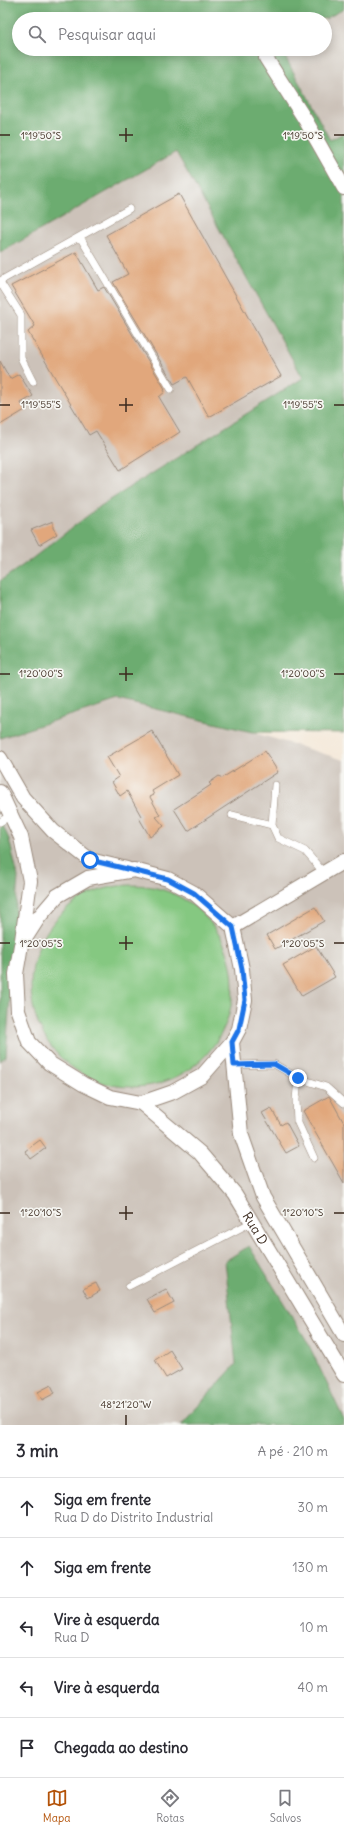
<!DOCTYPE html>
<html lang="pt">
<meta charset="utf-8">
<style>
body{margin:0;font-family:Delius,sans-serif;background:#f7f7f7;color:#2b2b33}
.stop{position:absolute;width:12px;height:12px;margin:-9px;border:3px solid #1a73e8;border-radius:50%;background:#fff}
.stop.end{background:#1a73e8;border-color:#fff;box-shadow:0 1px 4px #0008}
.list{margin:0;padding:0;list-style:none}
h2{display:flex;justify-content:space-between;align-items:center;height:52px;margin:0;padding:0 16px;font-size:17px}
h2 small{font-size:13px;font-weight:400;color:#7c7c81}
.list li{display:grid;grid-template-columns:26px 1fr auto;gap:12px;align-items:center;box-sizing:border-box;height:60px;padding:0 16px;border-top:1px solid #e1e1e2}
.list b{display:block;font-size:15px;white-space:nowrap}
.list p{margin:0;font-size:13px;white-space:nowrap;color:#7c7c81}
.list em{font-size:13px;font-style:normal;color:#7c7c81}
.icon{flex:none;width:22px;height:22px;fill:none;stroke:currentColor;stroke-width:2;stroke-linecap:round;stroke-linejoin:round}
.map{position:relative;flex:none;width:344px;height:1425px;overflow:hidden}
.search{position:absolute;background:#fff;box-shadow:0 2px 10px #0003;left:12px;right:12px;top:12px;height:44px;display:flex;align-items:center;gap:10px;box-sizing:border-box;padding:0 14px;border-radius:22px;color:#7c7c81;font-size:15px}
.sheet{height:352px;background:#fff}
nav{display:flex;justify-content:space-around;align-items:center;box-sizing:border-box;height:56px;border-top:1px solid #e1e1e2;background:#fff;font-size:11px;color:#7c7c81}
nav a{display:grid;justify-items:center;gap:2px}
nav .on{color:#b45309}
.map>svg:first-child{display:block}
.industrial{fill:#ccc2b9}
.green{fill:#85c881;stroke:#607950}
.forest{fill:#6cac6f;stroke:#546b46}
.building{fill:#e1a77c}
.lines{fill:none;stroke-linecap:round;stroke-linejoin:round}
.lane-casing{stroke:#98887a;stroke-width:8}
.street-casing{stroke:#98887a;stroke-width:16}
.lane{stroke:#fff;stroke-width:7}
.street{stroke:#fff;stroke-width:14}
.route{stroke:#1a73e8;stroke-width:5}
.ticks{fill:none;stroke:#3b2a1e;stroke-width:1.5}
.labels{text-anchor:middle;stroke-width:3.5;stroke-linejoin:round;paint-order:stroke}
.street-label{font-size:13px;fill:#3b2a1e;stroke:#f6f6f2}
.ticks-label{font-size:10px;text-anchor:middle;fill:#3b2a1e;stroke:#f6f6f2;stroke-width:3.5;stroke-linejoin:round;paint-order:stroke}
</style>
<div class="map">
<svg width="344" height="1425" viewBox="0 0 344 1425">
<rect width="100%" height="100%" fill="#f6f6f2"/>
<filter id="ink" filterUnits="userSpaceOnUse"><feTurbulence type="fractalNoise" baseFrequency=".025" numOctaves="2"/><feDisplacementMap in="SourceGraphic" scale="8" xChannelSelector="R" yChannelSelector="G"/><feConvolveMatrix kernelMatrix="1 2 1 2 8 2 1 2 1" color-interpolation-filters="sRGB"/></filter>
<filter id="wash" filterUnits="userSpaceOnUse"><feTurbulence type="fractalNoise" baseFrequency=".012" numOctaves="4" result="noise"/><feDisplacementMap in="SourceGraphic" scale="16" xChannelSelector="R" yChannelSelector="G"/><feGaussianBlur stdDeviation="0.9" result="paint"/><feColorMatrix in="noise" values="0 0 0 0 0 0 0 0 0 0 0 0 0 0 0 0 0 1.4 0 .05"/><feComposite in="paint" operator="in"/></filter>
<g filter="url(#wash)">
<rect width="100%" height="100%" fill="#f5e7d6"/>
<path class="industrial" d="M 344,9 L 344,133 L 330,141 L 281,49 L 325,49 L 325,19 Z
M 176,152 L 303,378 L 0,581 L 0,253 Z
M 118,700 L 160,704 L 344,760 L 344,1425 L 0,1425 L 0,738 Z"/>
<path class="green" d="M31 986a101 101 0 1 1 202 0a101 101 0 1 1-202 0Z"/>
<path class="forest" d="M 0,0 L 344,0 L 344,9 L 325,19 L 19,19 L 19,49 L 281,49 L 330,140 L 344,133 L 344,733 L 252,732 L 118,700 L 0,738 L 0,581 L 29,561 L 99,507 L 303,378 L 176,152 L 0,253 Z
M 0,819 L 9,839 L 18,877 L 6,1056 L 0,1061 Z
M 249,1246 L 307,1341 L 344,1420 L 344,1425 L 181,1425 L 236,1364 L 225,1261 Z"/>
<g id="blocks">
<path class="building" d="M 179,194 L 281,376 L 209,417 L 187,377 L 174,384 L 113,282 L 128,274 L 106,235 Z
M 76,252 L 98,290 L 104,287 L 165,389 L 164,390 L 165,392 L 159,397 L 180,432 L 120,470 L 96,431 L 89,435 L 28,332 L 35,326 L 11,286 Z
M 0,361 L 10,379 L 19,374 L 33,396 L 21,403 L 25,410 L 0,425 Z
M 53,521 L 53,528 L 57,534 L 39,545 L 31,530 Z
M 152,731 L 178,775 L 152,791 L 154,795 L 150,797 L 160,815 L 156,817 L 164,826 L 150,837 L 139,818 L 141,816 L 127,791 L 120,796 L 112,782 L 119,777 L 107,757 Z
M 265,751 L 278,772 L 188,831 L 174,809 L 211,785 L 209,783 L 219,776 L 222,778 Z
M 315,907 L 324,921 L 275,949 L 267,935 Z
M 316,946 L 335,977 L 302,996 L 283,965 Z
M 329,1096 L 344,1123 L 344,1183 L 303,1111 Z
M 271,1108 L 281,1125 L 286,1122 L 299,1146 L 286,1153 L 262,1113 Z
M 40,1140 L 46,1148 L 31,1159 L 25,1151 Z
M 96,1283 L 100,1291 L 88,1298 L 83,1289 Z
M 166,1289 L 174,1303 L 155,1313 L 147,1299 Z
M 170,1350 L 182,1369 L 166,1378 L 155,1360 Z
M 51,1385 L 55,1393 L 42,1400 L 38,1392 Z"/>
</g>
</g>
<g filter="url(#ink)">
<use href="#blocks" fill-opacity="0" stroke="#98887a" stroke-width="1"/>
<g class="lines">
<g class="lane-casing">
<path id="lane" d="M 80,237 L 171,389
M 0,281 L 129,209
M 0,282 L 21,315 L 21,358 L 33,382
M 275,785 L 272,825 L 278,838 L 305,851 L 324,873
M 232,815 L 272,825
M 0,822 L 11,815
M 234,1065 L 274,1064 L 298,1078 L 296,1100 L 297,1121 L 314,1158
M 298,1078 L 326,1087 L 344,1103
M 129,1286 L 252,1222"/>
</g>
<g class="street-casing">
<g id="street">
<path d="M 266,58 L 306,121 L 344,188"/>
<path d="M 0,758 L 23,798 L 53,831 L 90,860 L 127,869"/>
<path d="M 0,792 L 21,837 L 30,881 L 22,940"/>
<path d="M 134,870 L 168,879 L 194,893 L 233,927 L 242,969 L 245,1000 L 239,1029 L 232,1042 L 202,1076 L 173,1092 L 141,1103 L 110,1097 L 83,1084 L 49,1063 L 29,1042 L 18,1011 L 16,974 L 21,945 L 39,917 L 57,896 L 88,878 Z"/>
<path d="M 233,927 L 344,861"/>
<path d="M 232,1042 L 241,1134 L 263,1197 L 344,1335"/>
<path id="s1" d="M 141,1103 L 200,1153 L 235,1194 L 344,1375"/>
</g>
</g>
<use href="#lane" class="lane"/>
<use href="#street" class="street"/>
</g>
</g>
<g class="lines" filter="url(#ink)">
<path class="route" d="M 90,860 L 168,879 L 194,893 L 233,927 L 242,969 L 245,1000 L 239,1029 L 232,1042 L 234,1065 L 274,1064 L 298,1078"/>
</g>
<path class="ticks" d="M 126,128 L 126,142M 0,135 L 10,135M 119,135 L 133,135M 334,135 L 344,135M 126,398 L 126,412M 0,405 L 10,405M 119,405 L 133,405M 334,405 L 344,405M 126,667 L 126,681M 0,674 L 10,674M 119,674 L 133,674M 334,674 L 344,674M 126,936 L 126,950M 0,943 L 10,943M 119,943 L 133,943M 334,943 L 344,943M 126,1206 L 126,1220M 0,1213 L 10,1213M 119,1213 L 133,1213M 334,1213 L 344,1213M 126,1415 L 126,1425"/>
<g class="labels">
<g class="street-label">
<text dy="5" stroke="none"><textPath href="#s1" startOffset="171">Rua D</textPath></text>
</g>
</g>
<g class="ticks-label">
<text x="41" y="139">1°19'50"S</text>
<text x="303" y="139">1°19'50"S</text>
<text x="41" y="408">1°19'55"S</text>
<text x="303" y="408">1°19'55"S</text>
<text x="41" y="677">1°20'00"S</text>
<text x="303" y="677">1°20'00"S</text>
<text x="41" y="947">1°20'05"S</text>
<text x="303" y="947">1°20'05"S</text>
<text x="41" y="1216">1°20'10"S</text>
<text x="303" y="1216">1°20'10"S</text>
<text x="126" y="1408">48°21'20"W</text>
</g>
</svg>
<div class="stop" style="left:90px;top:860px"></div>
<div class="stop end" style="left:298px;top:1078px"></div>
<div class="search"><svg class="icon" aria-label="search" viewBox="0 0 24 24"><circle cx="10" cy="10" r="6"/><path d="M15 15l6 6"/></svg>Pesquisar aqui</div>
</div>
<section class="sheet">
<h2>3 min<small>A pé · 210 m</small></h2>
<ul class="list">
<li><svg class="icon" aria-label="ahead" viewBox="0 0 24 24"><path d="M12 20V5M6 11l6-6 6 6"/></svg><div><b>Siga em frente</b><p>Rua D do Distrito Industrial</p></div><em>30 m</em></li>
<li><svg class="icon" aria-label="ahead" viewBox="0 0 24 24"><path d="M12 20V5M6 11l6-6 6 6"/></svg><div><b>Siga em frente</b></div><em>130 m</em></li>
<li><svg class="icon" aria-label="left" viewBox="0 0 24 24"><path d="M17 20v-9H6M10 6l-5 5 5 5"/></svg><div><b>Vire à esquerda</b><p>Rua D</p></div><em>10 m</em></li>
<li><svg class="icon" aria-label="left" viewBox="0 0 24 24"><path d="M17 20v-9H6M10 6l-5 5 5 5"/></svg><div><b>Vire à esquerda</b></div><em>40 m</em></li>
<li><svg class="icon" aria-label="arrive" viewBox="0 0 24 24"><path d="M6 21V4h12l-3 4 3 4H6"/></svg><div><b>Chegada ao destino</b></div></li>
</ul>
</section>
<nav>
<a class="on"><svg class="icon" aria-label="map" viewBox="0 0 24 24"><path d="M3 6l6-2 6 2 6-2v14l-6 2-6-2-6 2zM9 4v14M15 6v14"/></svg>Mapa</a>
<a><svg class="icon" aria-label="directions" viewBox="0 0 24 24"><path d="M12 3l9 9-9 9-9-9zM9 14v-3h6M13 9l2 2-2 2"/></svg>Rotas</a>
<a><svg class="icon" aria-label="saved" viewBox="0 0 24 24"><path d="M7 4h10v16l-5-4-5 4z"/></svg>Salvos</a>
</nav>
